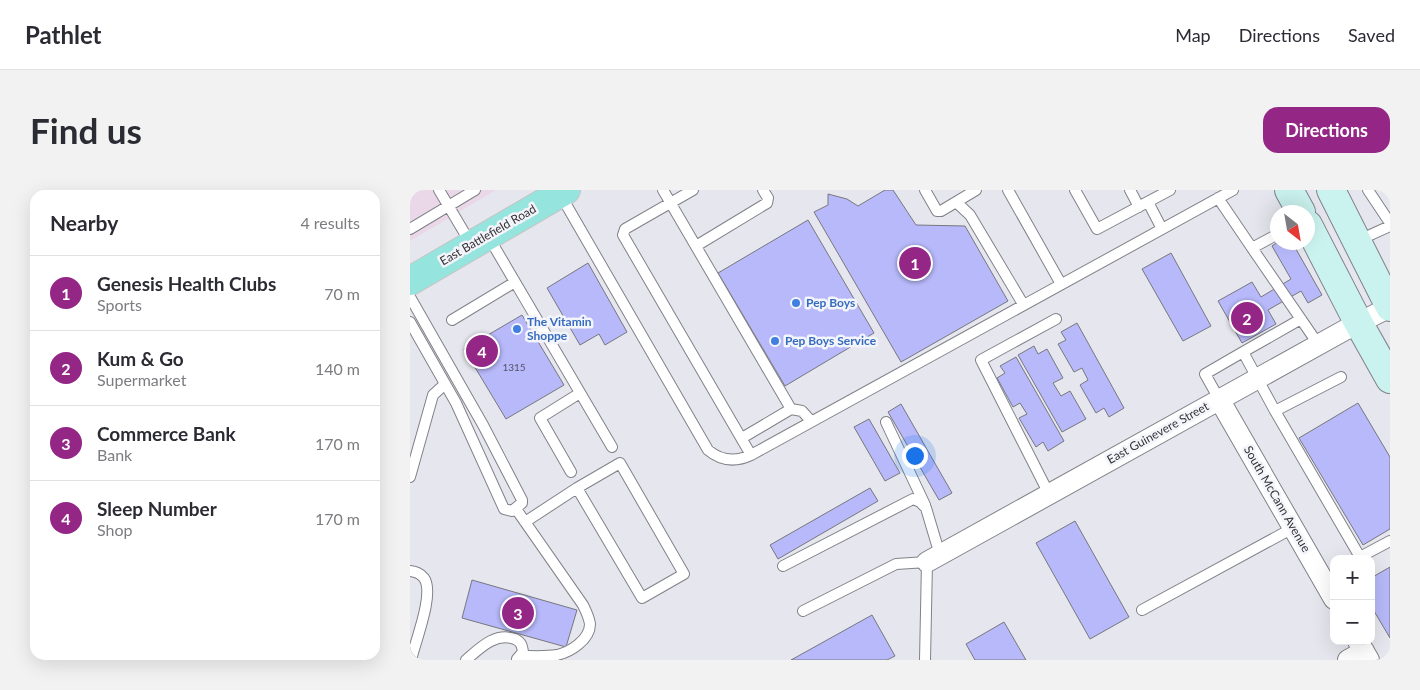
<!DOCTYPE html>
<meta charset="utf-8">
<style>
body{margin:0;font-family:Lato,sans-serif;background:#f2f2f3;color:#2b2b33}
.controls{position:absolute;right:15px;bottom:15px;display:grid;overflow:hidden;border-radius:10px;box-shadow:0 5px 20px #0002}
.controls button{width:45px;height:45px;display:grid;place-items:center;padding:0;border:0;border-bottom:1px solid #e1e1e2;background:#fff;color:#2b2b33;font:25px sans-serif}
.compass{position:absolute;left:860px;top:15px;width:45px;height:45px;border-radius:50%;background:#fff;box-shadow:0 5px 20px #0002;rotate:149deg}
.you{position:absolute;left:504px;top:265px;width:18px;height:18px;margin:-12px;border:4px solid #fff;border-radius:50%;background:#1a73e8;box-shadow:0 0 0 8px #1a73e833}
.badge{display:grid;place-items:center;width:32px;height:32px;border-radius:50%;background:#942686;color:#fff;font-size:16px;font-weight:700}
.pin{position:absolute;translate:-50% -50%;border:2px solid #fff;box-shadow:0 1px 5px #0006}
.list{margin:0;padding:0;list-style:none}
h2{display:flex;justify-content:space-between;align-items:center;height:65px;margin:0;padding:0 20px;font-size:21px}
h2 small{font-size:16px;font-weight:400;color:#7c7c81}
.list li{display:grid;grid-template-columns:32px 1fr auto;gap:15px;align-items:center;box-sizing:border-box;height:75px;padding:0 20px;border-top:1px solid #e1e1e2}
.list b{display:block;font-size:19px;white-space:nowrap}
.list p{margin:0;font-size:16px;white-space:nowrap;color:#7c7c81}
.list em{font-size:16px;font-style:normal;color:#7c7c81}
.map{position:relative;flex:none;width:980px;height:470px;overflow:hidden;border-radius:15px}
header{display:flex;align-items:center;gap:30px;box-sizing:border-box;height:70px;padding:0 25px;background:#fff;border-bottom:1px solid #e1e1e2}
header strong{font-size:24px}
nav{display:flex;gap:28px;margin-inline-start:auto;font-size:18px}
.intro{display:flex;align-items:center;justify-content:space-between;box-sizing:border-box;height:120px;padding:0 30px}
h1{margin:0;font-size:35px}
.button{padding:12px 22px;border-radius:15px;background:#942686;color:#fff;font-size:18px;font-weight:700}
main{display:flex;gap:30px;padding:0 30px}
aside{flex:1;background:#fff;border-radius:15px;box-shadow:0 5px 20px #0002}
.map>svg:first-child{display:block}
.commercial{fill:#ead7e7}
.building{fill:#b7b9fa;stroke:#77777d}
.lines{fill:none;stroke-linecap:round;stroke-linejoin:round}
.service-casing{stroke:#818288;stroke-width:12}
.minor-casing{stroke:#818288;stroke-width:22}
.secondary-casing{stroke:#818288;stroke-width:30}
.primary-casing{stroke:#c6c6c6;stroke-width:30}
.service{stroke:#fff;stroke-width:10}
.minor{stroke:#fff;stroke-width:20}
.secondary{stroke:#caf2ee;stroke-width:28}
.primary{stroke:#95e4dd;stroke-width:28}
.shop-dot{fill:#3f7fe0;stroke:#f4f4fb;stroke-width:2}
.labels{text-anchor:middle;stroke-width:5;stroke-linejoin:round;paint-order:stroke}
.number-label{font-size:10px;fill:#535466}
.street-label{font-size:12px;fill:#323234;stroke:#f4f4fb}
.shop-label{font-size:12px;font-weight:bold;fill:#366cbe;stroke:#f4f4fb;text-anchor:start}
</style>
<header>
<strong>Pathlet</strong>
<nav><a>Map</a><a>Directions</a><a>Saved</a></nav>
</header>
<div class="intro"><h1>Find us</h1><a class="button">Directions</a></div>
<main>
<aside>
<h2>Nearby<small>4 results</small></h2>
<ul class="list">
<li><span class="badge">1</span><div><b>Genesis Health Clubs</b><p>Sports</p></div><em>70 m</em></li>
<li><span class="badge">2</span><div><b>Kum &amp; Go</b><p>Supermarket</p></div><em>140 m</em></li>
<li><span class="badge">3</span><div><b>Commerce Bank</b><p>Bank</p></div><em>170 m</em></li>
<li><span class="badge">4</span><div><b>Sleep Number</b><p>Shop</p></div><em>170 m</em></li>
</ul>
</aside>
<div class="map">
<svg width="980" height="470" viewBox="0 0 980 470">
<rect width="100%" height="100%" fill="#e6e7ee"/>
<path class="commercial" d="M 0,0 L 86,0 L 0,51 Z"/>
<path class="building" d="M 475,0 L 483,0 L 506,35 L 555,36 L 598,111 L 491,172 L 404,22 L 418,15 L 418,4 L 437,9 L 448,16 Z
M 398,30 L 464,143 L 375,196 L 308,83 Z
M 868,52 L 882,52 L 912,105 L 898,113 L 891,101 L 858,120 L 866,134 L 832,153 L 808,111 L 842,92 L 851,107 L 881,89 L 862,56 Z
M 761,63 L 801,136 L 773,151 L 732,79 Z
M 178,73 L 217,142 L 195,155 L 189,144 L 170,155 L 137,98 Z
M 112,125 L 154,195 L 96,229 L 54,159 Z
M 667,133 L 714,218 L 699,227 L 694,218 L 686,223 L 670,195 L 678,190 L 672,178 L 664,182 L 648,154 L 656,150 L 651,142 Z
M 624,156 L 628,164 L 637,159 L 653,188 L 643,193 L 651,206 L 660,201 L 676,229 L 652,242 L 608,165 Z
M 606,167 L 654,251 L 638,261 L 633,252 L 626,257 L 609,228 L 617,224 L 610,213 L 603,217 L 587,188 L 595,183 L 590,176 Z
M 948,213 L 980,267 L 980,339 L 953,355 L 889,248 Z
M 491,214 L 542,303 L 529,310 L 478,222 Z
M 459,229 L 490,283 L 475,291 L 444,237 Z
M 460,298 L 468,311 L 368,369 L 360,355 Z
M 665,331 L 719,427 L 680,449 L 626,353 Z
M 980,377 L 980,448 L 961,416 L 961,388 Z
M 62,390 L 167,420 L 156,457 L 52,428 Z
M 462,425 L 485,466 L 477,470 L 381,470 Z
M 594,432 L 616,470 L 565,470 L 556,454 Z"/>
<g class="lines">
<g class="service-casing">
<path id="service" d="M 29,0 L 61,54
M 253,0 L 381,219 L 392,221 L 401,231
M 283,0 L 215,39 L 213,45 L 341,265
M 515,0 L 527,21 L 531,21 L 546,12 L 560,25 L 613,114
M 598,0 L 651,94
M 665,0 L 687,39 L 760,0
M 720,0 L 729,17
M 958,0 L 980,33
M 150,4 L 298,260 C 311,271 326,272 341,265 L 823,0
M 808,8 L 842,58 L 868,44
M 546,12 L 566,0
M 738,12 L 752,39
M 0,39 L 65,0
M 78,46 L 202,257
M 947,51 L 980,36
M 286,56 L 357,13 L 358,8 L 353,0
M 842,58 L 908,154
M 0,107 L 73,235 L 112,310 L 112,313 L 102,321 L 94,319 L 46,213 L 0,132
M 42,130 L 105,92
M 931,187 L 865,221 L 950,367 L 980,351
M 809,209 L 795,184 L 833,162
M 865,221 L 833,162 L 891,129
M 476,232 L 515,315
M 332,248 L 381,219
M 161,282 L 130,228 L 170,203
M 0,287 L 23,205 L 35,194
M 639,304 L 571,170 L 646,129
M 106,319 L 173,415 C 176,421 179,427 180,434 C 180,450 160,462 147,465 C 136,467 122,466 110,466
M 115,332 L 167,298 L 232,408 L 274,384 L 210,273 L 167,298
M 373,376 L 503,309 L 510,312 L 516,318 L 530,365
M 0,381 C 6,382 10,383 14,388 C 25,403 5,452 1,470
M 732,420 L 883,338
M 393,421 L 486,374 L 517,372 L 515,470
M 56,470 C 70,458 85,442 105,449 C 111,452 112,455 113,462 L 107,469"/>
</g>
<g class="minor-casing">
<path id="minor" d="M 809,209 L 924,409
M 517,372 L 935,140 L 980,117
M 948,451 L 959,470
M 938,470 L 954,461"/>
</g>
<g class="secondary-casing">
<path id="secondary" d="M 879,0 L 891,22
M 921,0 L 980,117
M 898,35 L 948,132 L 980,189"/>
</g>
<g class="primary-casing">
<path id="primary" d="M 0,91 L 156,0"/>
</g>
<use href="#service" class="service"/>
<use href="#minor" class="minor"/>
<use href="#secondary" class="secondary"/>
<use href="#primary" class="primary"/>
</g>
<g class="shop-dot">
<circle cx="386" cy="113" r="5"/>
<circle cx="107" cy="139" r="5"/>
<circle cx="365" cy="151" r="5"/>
</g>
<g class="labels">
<g class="number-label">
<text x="104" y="181">1315</text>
</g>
<g class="street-label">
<text transform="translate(78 45) rotate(-30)" y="4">East Battlefield Road</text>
<text transform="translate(748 243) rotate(-29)" y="4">East Guinevere Street</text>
<text transform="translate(867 309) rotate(60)" y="4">South McCann Avenue</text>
</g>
<g class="shop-label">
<text x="396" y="117">Pep Boys</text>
<text x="117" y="136">The Vitamin<tspan x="117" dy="14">Shoppe</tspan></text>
<text x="375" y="155">Pep Boys Service</text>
</g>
</g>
</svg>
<div class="controls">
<button>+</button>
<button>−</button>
</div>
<svg class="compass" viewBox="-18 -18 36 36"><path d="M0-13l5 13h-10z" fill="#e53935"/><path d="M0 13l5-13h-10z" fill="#7c7c81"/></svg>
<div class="you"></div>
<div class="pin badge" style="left:505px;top:73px">1</div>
<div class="pin badge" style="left:837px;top:128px">2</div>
<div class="pin badge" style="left:108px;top:423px">3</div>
<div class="pin badge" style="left:72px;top:161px">4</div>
</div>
</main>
